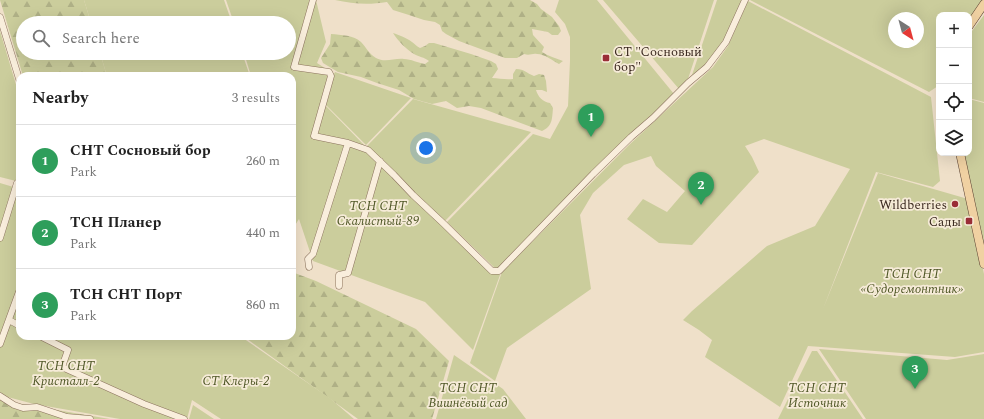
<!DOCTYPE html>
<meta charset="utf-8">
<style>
body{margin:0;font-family:Spectral,serif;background:#f2f2f2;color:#222}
.controls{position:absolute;right:12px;top:12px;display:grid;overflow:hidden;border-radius:8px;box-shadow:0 4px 16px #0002}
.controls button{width:36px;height:36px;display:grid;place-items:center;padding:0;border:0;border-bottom:1px solid #e0e0e0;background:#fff;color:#222;font:20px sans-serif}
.compass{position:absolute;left:888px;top:12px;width:36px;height:36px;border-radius:50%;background:#fff;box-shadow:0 4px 16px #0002;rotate:144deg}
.you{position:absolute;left:426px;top:148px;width:14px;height:14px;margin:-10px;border:3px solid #fff;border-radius:50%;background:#1a73e8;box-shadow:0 0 0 6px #1a73e833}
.badge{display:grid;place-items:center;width:26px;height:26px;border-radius:50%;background:#9a2d37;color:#fff;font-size:13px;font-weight:700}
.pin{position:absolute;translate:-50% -33px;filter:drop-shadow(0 1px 2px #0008)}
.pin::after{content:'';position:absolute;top:21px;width:14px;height:12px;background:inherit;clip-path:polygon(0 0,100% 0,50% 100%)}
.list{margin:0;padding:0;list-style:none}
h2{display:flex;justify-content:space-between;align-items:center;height:52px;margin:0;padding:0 16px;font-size:17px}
h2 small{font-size:13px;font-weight:400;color:#767676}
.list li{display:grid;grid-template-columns:26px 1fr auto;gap:12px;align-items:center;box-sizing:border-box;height:72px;padding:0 16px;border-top:1px solid #e0e0e0}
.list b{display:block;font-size:15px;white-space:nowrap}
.list p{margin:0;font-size:13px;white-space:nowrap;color:#767676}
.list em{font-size:13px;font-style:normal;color:#767676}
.icon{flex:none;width:22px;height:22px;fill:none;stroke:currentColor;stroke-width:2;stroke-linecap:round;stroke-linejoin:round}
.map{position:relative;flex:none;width:984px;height:419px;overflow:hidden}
.search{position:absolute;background:#fff;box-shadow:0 4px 16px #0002;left:16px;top:16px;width:280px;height:44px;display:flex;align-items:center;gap:10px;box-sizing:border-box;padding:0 14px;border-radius:22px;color:#767676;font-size:15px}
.panel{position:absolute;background:#fff;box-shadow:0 4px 16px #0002;left:16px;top:72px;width:280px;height:268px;border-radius:12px}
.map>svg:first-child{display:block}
.forest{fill:url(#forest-firs)}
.garden{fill:#cbcd9c;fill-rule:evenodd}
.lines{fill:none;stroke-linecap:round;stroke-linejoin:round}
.minor-casing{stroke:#8b725d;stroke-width:7}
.major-casing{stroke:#594031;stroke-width:9}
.minor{stroke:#f9eedc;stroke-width:6}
.major{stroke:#f0d1a2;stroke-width:8}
.poi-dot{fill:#9a2d37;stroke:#f6ebd8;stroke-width:1.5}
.labels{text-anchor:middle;stroke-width:3.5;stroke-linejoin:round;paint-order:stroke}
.poi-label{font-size:13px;fill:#3c2b21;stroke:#f6ebd8;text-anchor:end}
.park-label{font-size:13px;font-style:italic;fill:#505827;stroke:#f6ebd8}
</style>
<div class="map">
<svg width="984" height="419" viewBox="0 0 984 419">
<defs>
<pattern id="forest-firs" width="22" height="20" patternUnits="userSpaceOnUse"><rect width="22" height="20" fill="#cbcd9c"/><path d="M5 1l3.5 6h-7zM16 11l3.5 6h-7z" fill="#afb086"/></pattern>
</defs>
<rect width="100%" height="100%" fill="#efe0c9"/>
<path class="forest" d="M 0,0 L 84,0 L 91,23 L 23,23 L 23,53 L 100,53 L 107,76 L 23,76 Z
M 335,0 L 530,0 L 537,4 L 541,9 L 552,17 L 559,26 L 561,31 L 558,35 L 552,35 L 548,32 L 532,29 L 533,35 L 544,47 L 542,52 C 548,56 556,58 563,61 L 559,64 C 553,61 545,54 537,54 C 532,53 530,56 524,54 L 517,58 L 505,58 L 486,51 L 459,41 L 446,34 L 442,31 L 440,25 L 435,22 L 424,20 L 409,15 L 393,10 L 387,2 C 369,5 353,4 335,0 Z
M 393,33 C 399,35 407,38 412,42 C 415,44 416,46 420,48 L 425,46 L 429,43 L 434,43 L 471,54 L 491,61 L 496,64 L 498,69 L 492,78 C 499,78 505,80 513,79 L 513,74 L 516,69 C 525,69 526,73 534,76 L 539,74 L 544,75 L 546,81 L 547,92 L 542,90 L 536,90 C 538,97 543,102 550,103 L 553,108 C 552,118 553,126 542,131 L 481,108 L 469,106 L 457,108 L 446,101 L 432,104 L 414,99 L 399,90 L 377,83 L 361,77 L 338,72 L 323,63 L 321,58 L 330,44 L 331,34 C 341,35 354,35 361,42 C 366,47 369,54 376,58 C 385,63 394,58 404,59 C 411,59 418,63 425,64 L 429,61 C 424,57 419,57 414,54 C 406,49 398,41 393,33 Z
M 292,272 L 316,281 L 416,329 L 449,361 L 432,419 L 358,419 L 243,336 L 292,336 Z
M 0,398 L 21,404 L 110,419 L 0,419 Z"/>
<path class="garden" d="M 84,0 L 224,0 L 232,23 L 91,23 Z
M 226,0 L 316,0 L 326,42 L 317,63 L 334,74 L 335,72 L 411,98 L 366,145 L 326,105 L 332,84 L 325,105 L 366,147 L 413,99 L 531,132 L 445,221 L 500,275 L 473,350 L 425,302 L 313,261 L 299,219 L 292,230 L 292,201 L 294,203 L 292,199 L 292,76 L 251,76 L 244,53 L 289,53 L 289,23 L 234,23 Z
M 559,0 L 597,0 L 674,94 L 497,270 L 447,222 L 533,134 L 550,139 L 568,106 L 570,61 L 570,37 L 565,24 L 555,12 Z
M 603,0 L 714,0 L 687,82 L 679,89 Z
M 717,0 L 742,0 L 724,41 L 711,59 L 691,78 Z
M 750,0 L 984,0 L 984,1 L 969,21 L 969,15 L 939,15 L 939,84 L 938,86 L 929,92 ZM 894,18 L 918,18 L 918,42 L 894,42 Z
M 748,1 L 931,97 L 940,181 L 933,187 L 876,172 L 823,309 L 878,173 L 968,199 L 984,274 L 984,352 L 955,357 L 808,346 L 780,407 L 705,357 L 712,340 L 699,330 L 683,320 L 692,311 L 767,246 L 815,226 L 850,169 L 764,139 L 745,146 L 752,157 L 759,172 L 692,245 L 659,243 L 627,219 L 643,199 L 667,212 L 685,191 L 656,166 L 651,156 L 624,165 L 593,193 L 580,215 L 591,289 L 507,348 L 495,381 L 470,363 L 502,272 L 629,145 L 713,67 L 728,46 Z
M 984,15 L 984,102 L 969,98 L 969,35 Z
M 0,31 L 20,98 L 20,182 L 0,177 Z
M 100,53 L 242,53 L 250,76 L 107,76 Z
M 969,99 L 984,103 L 984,249 L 962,153 L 969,153 Z
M 0,183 L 20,189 L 20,336 L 240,336 L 331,399 L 354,419 L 221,419 L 192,400 L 187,419 L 120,419 L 34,404 L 0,395 Z
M 819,349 L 947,360 L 984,354 L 984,419 L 866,419 Z
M 812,351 L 817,351 L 863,419 L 778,419 Z
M 454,355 L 503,389 L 526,419 L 436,419 Z
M 193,405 L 214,419 L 189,419 Z"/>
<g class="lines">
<g class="minor-casing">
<path id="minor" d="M 313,0 L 294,67 L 329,72 L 331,76 L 314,136 L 348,143 L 368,150 L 394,175 L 413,195 L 444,224 L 492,271 L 499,271 L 593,174 L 631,137 L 653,118 L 688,83 L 707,67 L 726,42 L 745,0
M 0,17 L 20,82
M 0,238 L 17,183
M 309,267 L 308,259 L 313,254 L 348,143
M 339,286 L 339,275 L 348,273 L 380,161
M 9,320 L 20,326
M 40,336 L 68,350 L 62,367 L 144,404 L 184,419
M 0,344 L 20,289
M 0,396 L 14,405 L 23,408 L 37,407 L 67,417 L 90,419"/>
</g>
<g class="major-casing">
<path id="major" d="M 969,26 L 984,4
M 960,153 L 984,264"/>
</g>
<use href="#minor" class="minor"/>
<use href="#major" class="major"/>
</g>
<g class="poi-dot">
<rect x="602" y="54" width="8" height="8" rx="2"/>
<circle cx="955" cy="204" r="4"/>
<rect x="965" y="217" width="8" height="8" rx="2"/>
</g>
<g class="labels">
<g class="poi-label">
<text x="614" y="56" text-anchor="start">СТ "Сосновый<tspan x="614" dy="15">бор"</tspan></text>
<text x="947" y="209">Wildberries</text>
<text x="961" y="226">Сады</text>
</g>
<g class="park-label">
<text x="378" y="210">ТСН СНТ<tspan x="378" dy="15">Скалистый-89</tspan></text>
<text x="912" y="278">ТСН СНТ<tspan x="912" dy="15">«Судоремонтник»</tspan></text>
<text x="66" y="370">ТСН СНТ<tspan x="66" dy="15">Кристалл-2</tspan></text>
<text x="236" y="385">СТ Клеры-2</text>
<text x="468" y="392">ТСН СНТ<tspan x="468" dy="15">Вишнёвый сад</tspan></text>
<text x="817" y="392">ТСН СНТ<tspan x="817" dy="15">Источник</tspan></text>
</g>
</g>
</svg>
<div class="controls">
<button>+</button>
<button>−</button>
<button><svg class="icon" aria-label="locate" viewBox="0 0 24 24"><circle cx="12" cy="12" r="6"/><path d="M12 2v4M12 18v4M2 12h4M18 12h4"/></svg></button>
<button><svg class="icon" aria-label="layers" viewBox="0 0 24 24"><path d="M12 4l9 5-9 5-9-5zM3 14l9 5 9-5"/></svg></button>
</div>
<svg class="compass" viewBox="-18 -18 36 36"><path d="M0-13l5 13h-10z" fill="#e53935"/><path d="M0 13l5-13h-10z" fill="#767676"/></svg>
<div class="you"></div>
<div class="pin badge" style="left:591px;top:137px;background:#2e9e5b">1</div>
<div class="pin badge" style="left:701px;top:205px;background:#2e9e5b">2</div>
<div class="pin badge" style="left:915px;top:389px;background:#2e9e5b">3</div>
<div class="search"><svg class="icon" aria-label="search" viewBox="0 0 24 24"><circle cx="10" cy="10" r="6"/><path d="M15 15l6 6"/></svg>Search here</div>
<section class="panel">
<h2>Nearby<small>3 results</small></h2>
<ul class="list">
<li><span class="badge" style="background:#2e9e5b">1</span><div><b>СНТ Сосновый бор</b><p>Park</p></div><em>260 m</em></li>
<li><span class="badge" style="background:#2e9e5b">2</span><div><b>ТСН Планер</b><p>Park</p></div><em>440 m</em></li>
<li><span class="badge" style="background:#2e9e5b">3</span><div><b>ТСН СНТ Порт</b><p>Park</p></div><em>860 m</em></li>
</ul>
</section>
</div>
